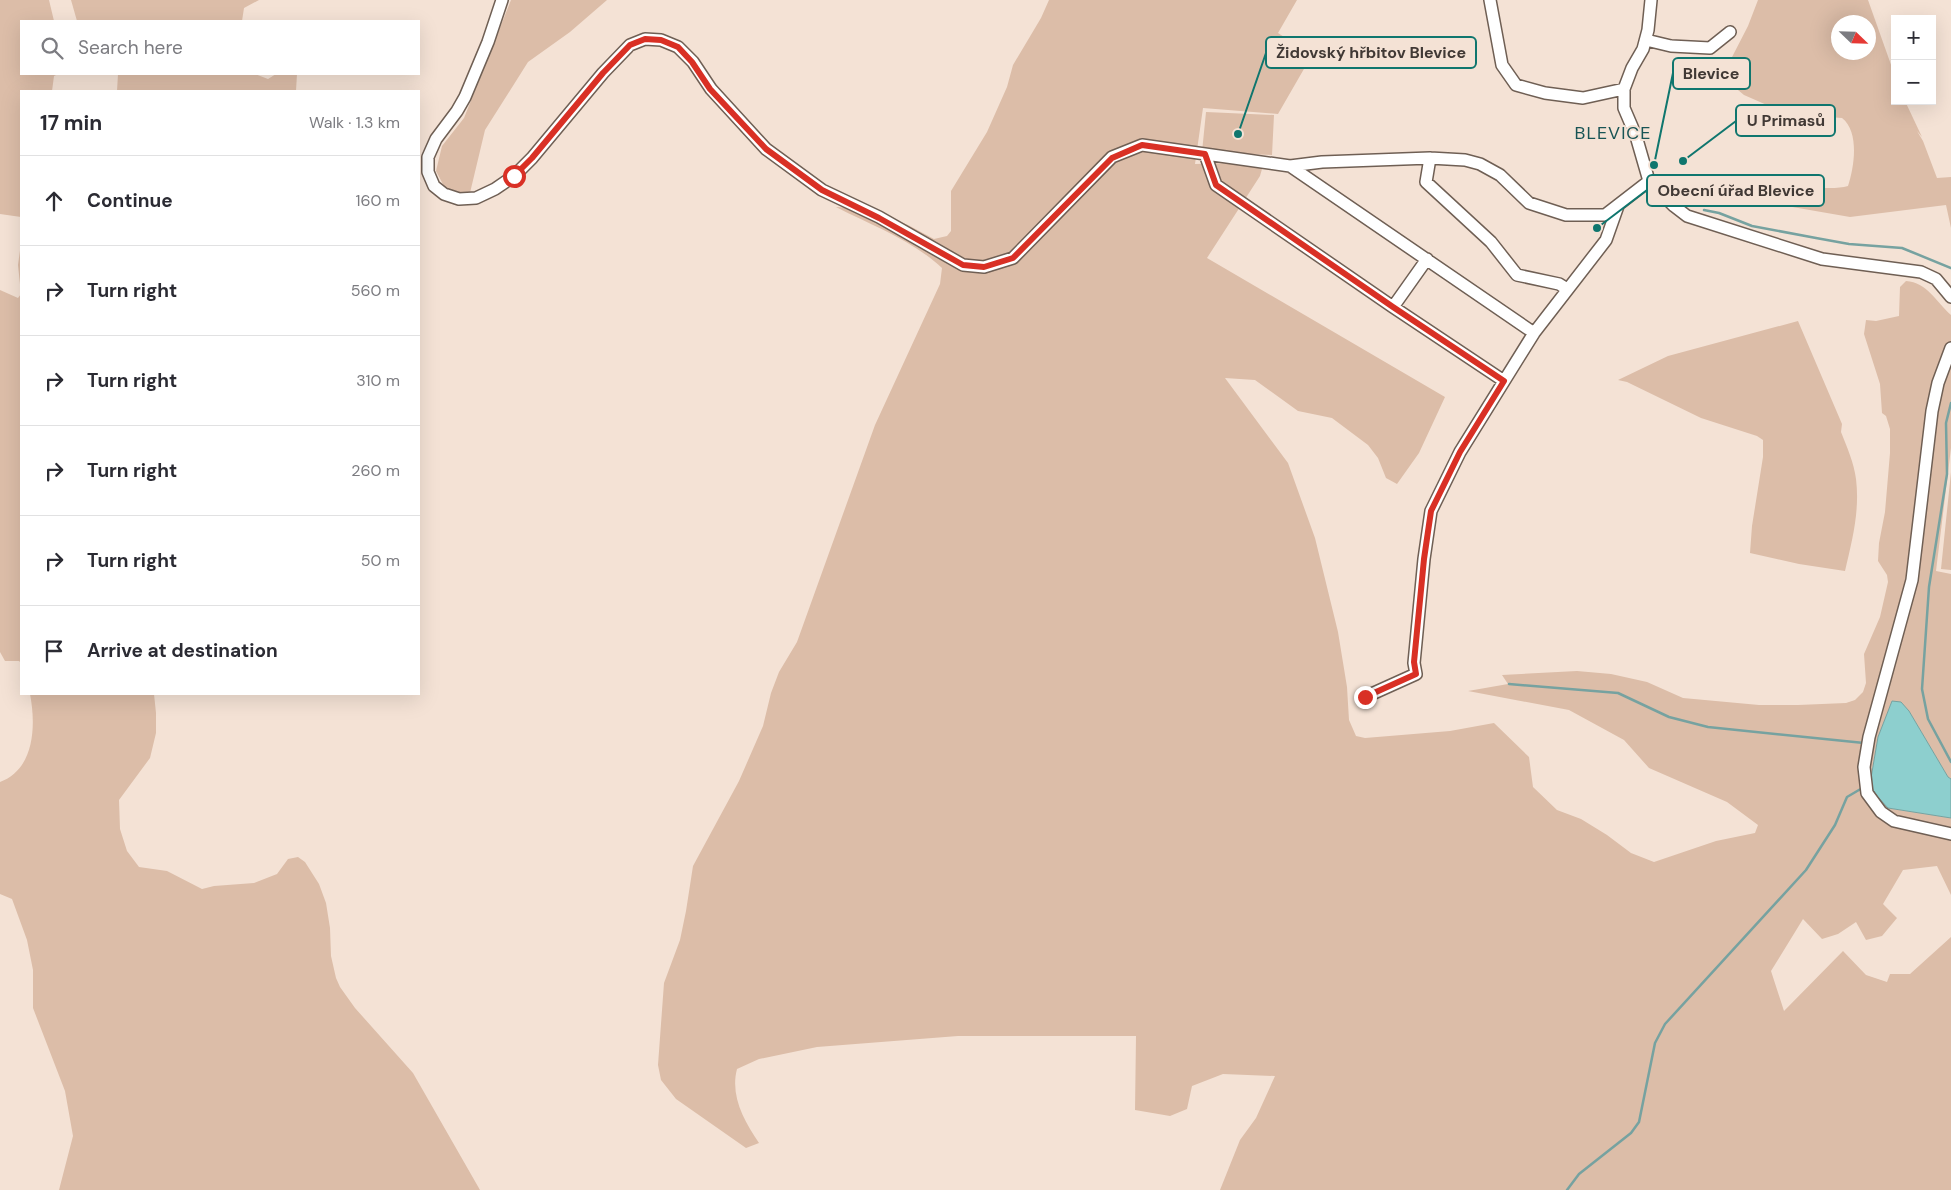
<!DOCTYPE html>
<meta charset="utf-8">
<style>
body{margin:0;font-family:"DM Sans",sans-serif;background:#f7f7f7;color:#2b2b33}
.controls{position:absolute;right:15px;top:15px;display:grid;overflow:hidden;border-radius:0px;box-shadow:0 5px 20px #0002}
.controls button{width:45px;height:45px;display:grid;place-items:center;padding:0;border:0;border-bottom:1px solid #e1e1e2;background:#fff;color:#2b2b33;font:25px sans-serif}
.compass{position:absolute;left:1831px;top:15px;width:45px;height:45px;border-radius:50%;background:#fff;box-shadow:0 5px 20px #0002;rotate:113deg}
.stop{position:absolute;width:15px;height:15px;margin:-11px;border:4px solid #d93025;border-radius:50%;background:#fff}
.stop.end{background:#d93025;border-color:#fff;box-shadow:0 1px 5px #0008}
.list{margin:0;padding:0;list-style:none}
h2{display:flex;justify-content:space-between;align-items:center;height:65px;margin:0;padding:0 20px;font-size:21px}
h2 small{font-size:16px;font-weight:400;color:#7c7c81}
.list li{display:grid;grid-template-columns:32px 1fr auto;gap:15px;align-items:center;box-sizing:border-box;height:90px;padding:0 20px;border-top:1px solid #e1e1e2}
.list b{display:block;font-size:19px;white-space:nowrap}
.list em{font-size:16px;font-style:normal;color:#7c7c81}
.icon{flex:none;width:28px;height:28px;fill:none;stroke:currentColor;stroke-width:2;stroke-linecap:round;stroke-linejoin:round}
.map{position:relative;flex:none;width:1951px;height:1190px;overflow:hidden}
.search{position:absolute;background:#fff;box-shadow:0 5px 20px #0002;left:20px;top:20px;width:400px;height:55px;display:flex;align-items:center;gap:12px;box-sizing:border-box;padding:0 18px;border-radius:0px;color:#7c7c81;font-size:19px}
.panel{position:absolute;background:#fff;box-shadow:0 5px 20px #0002;left:20px;top:90px;width:400px;height:605px;border-radius:0px}
.map>svg:first-child{display:block}
.green{fill:#dcbda8;fill-rule:evenodd}
.water{fill:#8dcfce;stroke:#76a2a0}
.lines{fill:none;stroke-linecap:round;stroke-linejoin:round}
.stream{stroke:#76a2a0;stroke-width:2.5}
.minor-casing{stroke:#6f5f54;stroke-width:14}
.minor{stroke:#fff;stroke-width:11}
.route{stroke:#d93025;stroke-width:6}
.labels{text-anchor:middle;stroke-width:4;stroke-linejoin:round;paint-order:stroke}
.quarter-label{font-size:18px;letter-spacing:1px;fill:#185455;stroke:#f4e2d5}
.leader{fill:none;stroke:#0f766e;stroke-width:2}
.callout-dot{fill:#0f766e;stroke:#f4e2d5;stroke-width:2}
.callout{fill:#f4e2d5;stroke:#0f766e;stroke-width:2}
.callout-label{font-size:16px;text-anchor:middle;font-weight:bold;fill:#413935}
</style>
<div class="map">
<svg width="1951" height="1190" viewBox="0 0 1951 1190">
<rect width="100%" height="100%" fill="#f4e2d5"/>
<path class="green" d="M 0,0 L 49,0 L 54,21 L 21,21 L 21,74 L 58,74 L 54,76 L 52,91 L 21,91 L 21,217 L 0,214 Z
M 71,0 L 259,0 L 244,8 L 242,21 L 77,21 Z
M 511,0 L 607,0 L 570,32 L 528,62 L 485,130 L 469,197 L 446,190 L 436,171 L 442,146 L 464,118 Z
M 1049,0 L 1297,0 L 1278,33 L 1312,55 L 1278,114 L 1203,108 L 1195,164 L 1264,162 L 1260,176 L 1207,258 L 1445,397 L 1419,453 L 1397,484 L 1386,478 L 1378,458 L 1368,445 L 1332,418 L 1298,411 L 1255,380 L 1225,378 L 1288,463 L 1315,538 L 1338,632 L 1347,687 L 1349,720 L 1356,736 L 1365,738 L 1450,731 L 1494,723 L 1529,757 L 1533,787 L 1557,810 L 1581,819 L 1607,835 L 1631,853 L 1654,862 L 1716,841 L 1755,833 L 1758,825 L 1727,802 L 1649,768 L 1624,740 L 1569,710 L 1468,691 L 1508,684 L 1502,675 L 1577,671 L 1611,674 L 1647,682 L 1683,698 L 1759,705 L 1798,705 L 1846,703 L 1855,700 L 1863,692 L 1866,683 L 1864,654 L 1880,617 L 1888,582 L 1887,575 L 1878,561 L 1879,543 L 1885,512 L 1890,453 L 1890,429 L 1886,416 L 1882,413 L 1880,384 L 1864,334 L 1866,320 L 1876,321 L 1899,316 L 1900,287 L 1906,281 C 1927,282 1936,302 1951,315 L 1951,448 L 1936,571 L 1951,574 L 1951,779 L 1948,777 L 1909,711 L 1892,701 L 1878,737 L 1870,783 L 1888,808 L 1951,818 L 1951,895 L 1937,866 L 1903,870 L 1883,904 L 1897,918 L 1882,936 L 1866,940 L 1856,922 L 1838,934 L 1822,939 L 1803,919 L 1771,971 L 1784,1011 L 1843,951 L 1866,975 L 1887,982 L 1890,974 L 1910,974 L 1951,937 L 1951,1190 L 1220,1190 L 1240,1140 L 1256,1118 L 1275,1076 L 1223,1074 L 1192,1086 L 1187,1109 L 1170,1116 L 1135,1110 L 1136,1036 L 958,1036 L 817,1047 L 759,1059 L 737,1069 C 730,1096 744,1121 759,1143 L 746,1148 L 676,1099 L 661,1080 L 658,1065 L 664,983 L 680,940 L 686,911 L 693,866 L 739,781 L 763,726 L 771,693 L 779,672 L 797,642 L 875,425 L 940,284 L 942,268 C 912,240 873,226 836,207 L 870,209 L 908,225 L 934,239 L 947,236 L 951,231 L 951,191 L 987,132 L 1007,87 L 1013,65 L 1041,18 Z
M 1758,0 L 1868,0 L 1895,76 L 1895,101 L 1905,101 L 1922,137 L 1917,131 L 1923,141 L 1937,178 L 1951,177 L 1951,228 L 1946,205 L 1850,217 L 1775,204 L 1767,193 L 1755,188 L 1758,176 L 1776,180 L 1775,186 L 1780,188 L 1782,182 C 1800,186 1831,191 1848,186 C 1854,168 1860,132 1842,118 L 1800,115 L 1776,109 L 1744,95 L 1732,85 L 1729,74 L 1731,59 L 1748,26 ZM 1838,22 L 1868,22 L 1868,52 L 1838,52 Z
M 118,74 L 255,74 L 268,79 L 276,74 L 297,74 L 296,91 L 117,91 Z
M 1206,112 L 1274,115 L 1272,155 L 1202,152 Z
M 21,243 L 21,663 L 19,661 L 5,661 L 0,652 L 0,290 L 18,298 L 21,294 L 18,265 Z
M 1798,321 L 1842,424 L 1841,432 C 1847,447 1854,463 1856,479 C 1860,511 1852,541 1845,571 L 1799,564 L 1750,553 L 1752,526 L 1763,457 L 1763,440 L 1757,436 L 1701,418 L 1627,382 L 1618,380 L 1668,356 Z
M 1951,472 L 1951,570 L 1941,569 Z
M 30,694 L 154,694 L 156,713 L 156,733 L 150,758 L 119,800 L 120,829 L 127,851 L 139,867 L 167,871 L 202,889 L 214,886 L 254,883 L 277,874 L 288,859 L 298,857 L 305,862 L 319,884 L 326,903 L 330,928 L 331,956 L 336,978 L 340,987 L 355,1008 L 413,1073 L 480,1190 L 59,1190 L 73,1136 L 65,1091 L 33,1008 L 33,970 L 27,940 L 12,899 L 0,894 L 0,782 C 35,769 36,725 30,694 Z"/>
<path class="water" d="M 1892,701 L 1901,702 L 1909,711 L 1948,777 L 1951,779 L 1951,818 L 1888,808 L 1876,795 L 1870,784 L 1878,737 Z"/>
<g class="lines">
<path class="stream" d="M 1704,210 L 1719,213 L 1752,226 L 1816,238 L 1849,244 L 1902,248 L 1951,268
M 1951,403 L 1946,423 L 1947,474 L 1929,587 L 1922,689 L 1928,719 L 1951,762
M 1509,684 L 1618,693 L 1669,717 L 1708,727 L 1864,743
M 1567,1190 L 1579,1174 L 1631,1133 L 1639,1122 L 1655,1043 L 1665,1024 L 1806,870 L 1835,825 L 1847,797 L 1864,787"/>
<g class="minor-casing">
<path id="minor" d="M 502,0 L 488,42 L 465,97 L 457,111 L 436,139 L 428,157 L 428,172 L 434,186 L 444,194 L 459,199 L 476,198 L 495,189 L 514,176 L 532,158 L 603,73 L 630,45 L 645,39 L 661,40 L 678,47 L 693,62 L 711,89 L 766,149 L 822,190 L 879,217 L 963,265 L 984,267 L 1013,258 L 1112,157 L 1142,145 L 1290,166 L 1322,162 L 1430,158 L 1465,160 L 1480,164 L 1500,175 L 1529,203 L 1566,215 L 1605,215 L 1649,181
M 1490,0 L 1502,65 L 1516,85 L 1545,93 L 1583,98 L 1624,89
M 1651,0 L 1648,30 L 1643,49 L 1632,68 L 1624,89 L 1624,108 L 1636,136 L 1649,181 L 1674,206 L 1687,216 L 1822,259 L 1921,272 L 1936,279 L 1951,297
M 1646,40 L 1671,46 L 1710,48 L 1730,32
M 1205,154 L 1216,185 L 1393,307 L 1504,381
M 1430,158 L 1426,182 L 1491,242 L 1517,275 L 1559,284 L 1567,289
M 1290,166 L 1534,333
M 1393,307 L 1427,259
M 1951,348 L 1938,383 L 1932,411 L 1912,580 L 1869,737 L 1864,767 L 1867,793 L 1881,812 L 1894,821 L 1951,834
M 1365,697 L 1416,674 L 1414,663 L 1424,559 L 1431,511 L 1460,452 L 1534,333 L 1606,240 L 1618,206"/>
</g>
<use href="#minor" class="minor"/>
</g>
<g class="lines">
<path class="route" d="M 514,176 L 532,158 L 603,73 L 630,45 L 645,39 L 661,40 L 678,47 L 692,62 L 710,89 L 766,149 L 822,190 L 879,218 L 963,265 L 984,267 L 1013,258 L 1112,158 L 1142,145 L 1205,154 L 1216,185 L 1393,307 L 1504,381 L 1460,452 L 1431,511 L 1424,559 L 1414,662 L 1416,674 L 1365,697"/>
</g>
<g class="labels">
<g class="quarter-label">
<text x="1613" y="139">BLEVICE</text>
</g>
</g>
<path class="leader" d="M1238 134L1266 53M1654 165L1673 73M1683 161L1736 121M1597 228L1647 190"/>
<g class="callout-dot">
<circle cx="1238" cy="134" r="5"/>
<circle cx="1654" cy="165" r="5"/>
<circle cx="1683" cy="161" r="5"/>
<circle cx="1597" cy="228" r="5"/>
</g>
<g class="callout">
<rect x="1266" y="37" width="210" height="31" rx="5"/>
<rect x="1673" y="58" width="77" height="31" rx="5"/>
<rect x="1736" y="105" width="99" height="31" rx="5"/>
<rect x="1647" y="175" width="177" height="31" rx="5"/>
</g>
<g class="callout-label">
<text x="1371" y="58">Židovský hřbitov Blevice</text>
<text x="1711" y="79">Blevice</text>
<text x="1786" y="126">U Primasů</text>
<text x="1736" y="196">Obecní úřad Blevice</text>
</g>
</svg>
<div class="controls">
<button>+</button>
<button>−</button>
</div>
<svg class="compass" viewBox="-18 -18 36 36"><path d="M0-13l5 13h-10z" fill="#e53935"/><path d="M0 13l5-13h-10z" fill="#7c7c81"/></svg>
<div class="stop" style="left:514px;top:176px"></div>
<div class="stop end" style="left:1365px;top:697px"></div>
<div class="search"><svg class="icon" aria-label="search" viewBox="0 0 24 24"><circle cx="10" cy="10" r="6"/><path d="M15 15l6 6"/></svg>Search here</div>
<section class="panel">
<h2>17 min<small>Walk · 1.3 km</small></h2>
<ul class="list">
<li><svg class="icon" aria-label="ahead" viewBox="0 0 24 24"><path d="M12 20V5M6 11l6-6 6 6"/></svg><div><b>Continue</b></div><em>160 m</em></li>
<li><svg class="icon" aria-label="right" viewBox="0 0 24 24"><path d="M7 20v-9h11M14 6l5 5-5 5"/></svg><div><b>Turn right</b></div><em>560 m</em></li>
<li><svg class="icon" aria-label="right" viewBox="0 0 24 24"><path d="M7 20v-9h11M14 6l5 5-5 5"/></svg><div><b>Turn right</b></div><em>310 m</em></li>
<li><svg class="icon" aria-label="right" viewBox="0 0 24 24"><path d="M7 20v-9h11M14 6l5 5-5 5"/></svg><div><b>Turn right</b></div><em>260 m</em></li>
<li><svg class="icon" aria-label="right" viewBox="0 0 24 24"><path d="M7 20v-9h11M14 6l5 5-5 5"/></svg><div><b>Turn right</b></div><em>50 m</em></li>
<li><svg class="icon" aria-label="arrive" viewBox="0 0 24 24"><path d="M6 21V4h12l-3 4 3 4H6"/></svg><div><b>Arrive at destination</b></div></li>
</ul>
</section>
</div>
